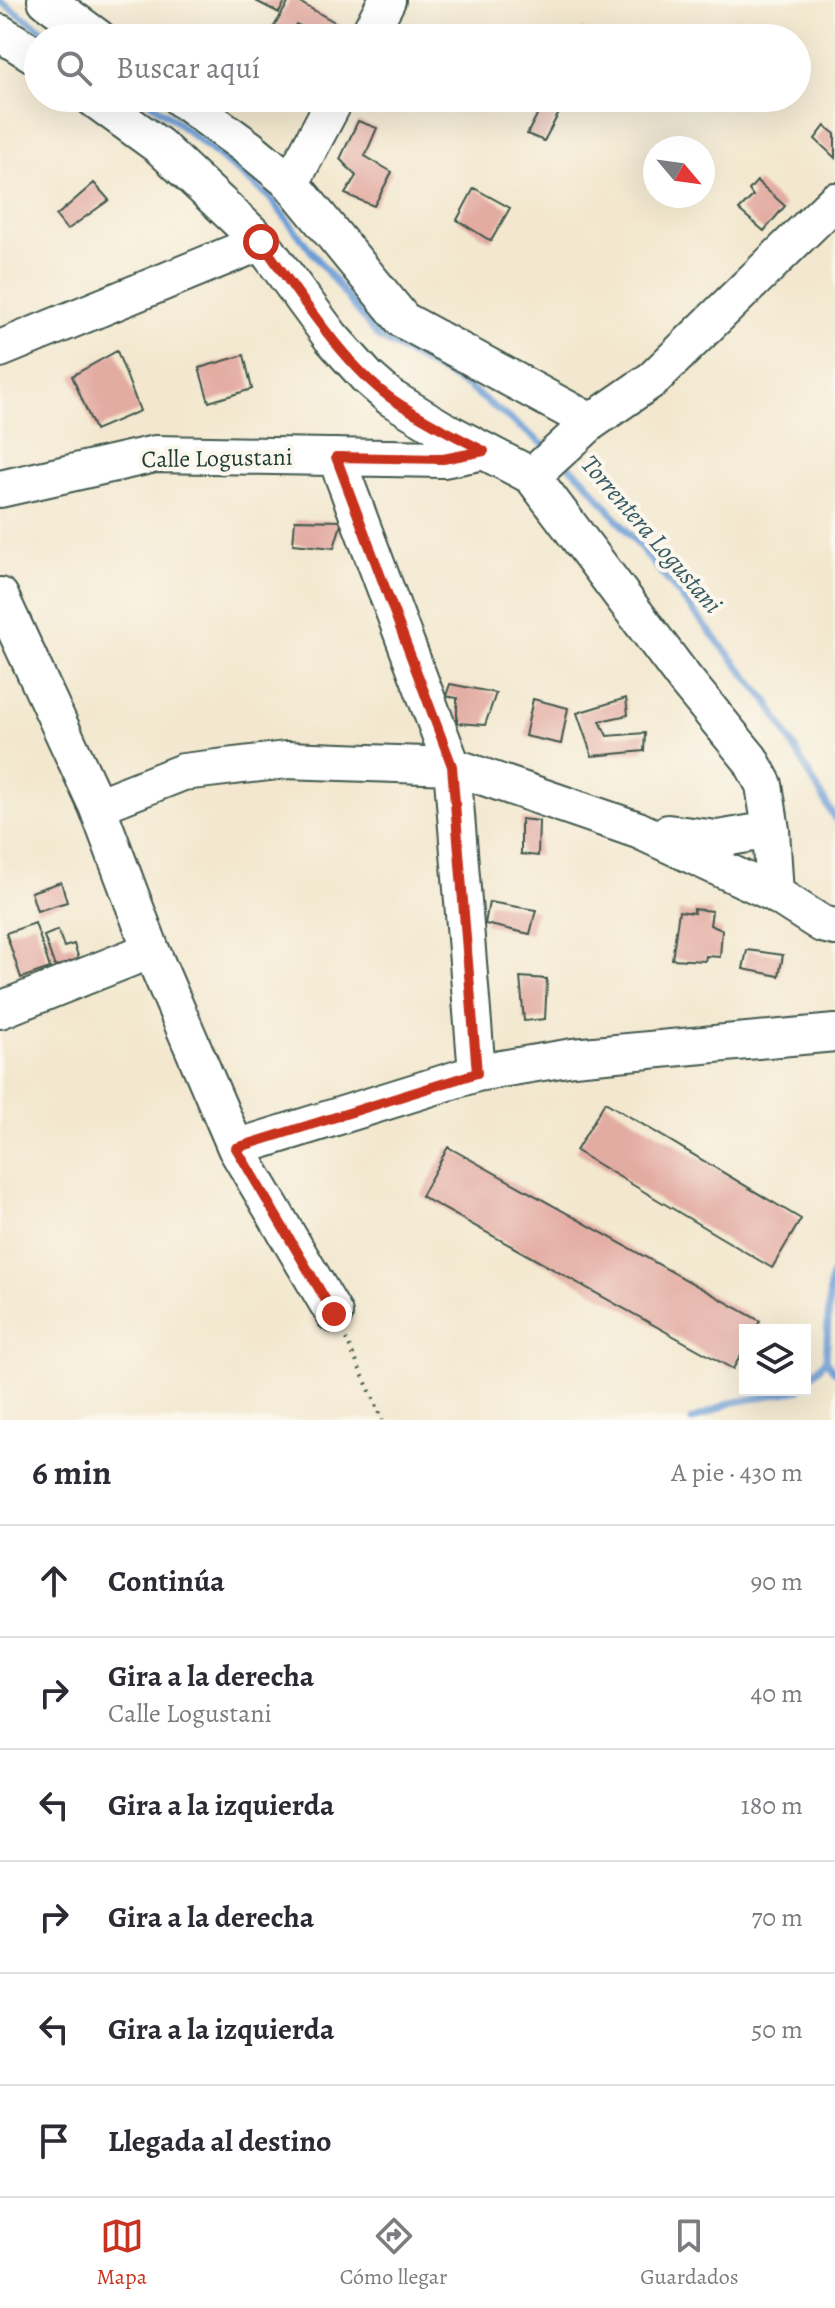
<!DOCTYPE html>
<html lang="es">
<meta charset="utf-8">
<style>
body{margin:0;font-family:Alegreya,serif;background:#f2f2f3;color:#2b2b33}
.controls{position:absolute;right:24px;bottom:24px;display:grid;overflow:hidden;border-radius:0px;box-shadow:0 8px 32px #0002}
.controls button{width:72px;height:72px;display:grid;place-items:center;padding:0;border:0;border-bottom:2px solid #e1e1e2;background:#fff;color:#2b2b33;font:40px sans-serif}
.compass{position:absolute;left:643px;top:136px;width:72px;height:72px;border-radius:50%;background:#fff;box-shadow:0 8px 32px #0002;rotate:119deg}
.stop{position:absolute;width:24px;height:24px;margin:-18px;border:6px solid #c8321e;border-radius:50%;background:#fff}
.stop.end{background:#c8321e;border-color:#fff;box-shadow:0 2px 8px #0008}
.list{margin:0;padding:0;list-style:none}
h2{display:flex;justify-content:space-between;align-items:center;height:104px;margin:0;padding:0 32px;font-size:34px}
h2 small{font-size:26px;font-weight:400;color:#7c7c81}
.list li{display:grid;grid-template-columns:52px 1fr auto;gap:24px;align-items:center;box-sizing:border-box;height:112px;padding:0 32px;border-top:2px solid #e1e1e2}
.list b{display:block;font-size:30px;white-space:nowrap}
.list p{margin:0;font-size:26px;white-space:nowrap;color:#7c7c81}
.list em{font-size:26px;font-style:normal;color:#7c7c81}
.icon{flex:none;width:44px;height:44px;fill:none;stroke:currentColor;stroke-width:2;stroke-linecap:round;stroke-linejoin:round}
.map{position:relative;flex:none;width:835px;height:1420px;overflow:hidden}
.search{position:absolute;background:#fff;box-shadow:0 8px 32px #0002;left:24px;right:24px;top:24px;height:88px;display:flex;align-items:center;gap:20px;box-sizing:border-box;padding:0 28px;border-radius:44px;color:#7c7c81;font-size:30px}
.sheet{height:776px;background:#fff}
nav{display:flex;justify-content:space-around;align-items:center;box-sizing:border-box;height:112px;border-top:2px solid #e1e1e2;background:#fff;font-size:22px;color:#7c7c81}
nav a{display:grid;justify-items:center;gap:4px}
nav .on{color:#c8321e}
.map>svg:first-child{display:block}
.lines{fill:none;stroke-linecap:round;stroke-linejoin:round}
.stream{stroke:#6a9dd5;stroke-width:7}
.building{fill:#e3aca3}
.minor-casing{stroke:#3f574b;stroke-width:40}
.path{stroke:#3f574b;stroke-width:4;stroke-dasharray:2 6;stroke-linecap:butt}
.minor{stroke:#fff;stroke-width:36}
.route{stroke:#c8321e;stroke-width:10}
.labels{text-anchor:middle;stroke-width:8;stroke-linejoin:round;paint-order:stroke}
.street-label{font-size:24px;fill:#1f3d34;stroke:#fbf7ec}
.water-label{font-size:26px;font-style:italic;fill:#365a64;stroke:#fbf7ec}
</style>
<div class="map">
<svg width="835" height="1420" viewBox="0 0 835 1420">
<rect width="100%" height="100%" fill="#fbf7ec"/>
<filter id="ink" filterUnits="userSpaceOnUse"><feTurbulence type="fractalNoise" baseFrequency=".0125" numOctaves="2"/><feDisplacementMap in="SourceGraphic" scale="16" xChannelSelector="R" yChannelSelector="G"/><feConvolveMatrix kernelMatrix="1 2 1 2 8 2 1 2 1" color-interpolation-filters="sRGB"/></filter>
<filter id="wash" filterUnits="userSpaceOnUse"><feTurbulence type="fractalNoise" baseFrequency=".006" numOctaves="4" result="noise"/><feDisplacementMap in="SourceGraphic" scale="32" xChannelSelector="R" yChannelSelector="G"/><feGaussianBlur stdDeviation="1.8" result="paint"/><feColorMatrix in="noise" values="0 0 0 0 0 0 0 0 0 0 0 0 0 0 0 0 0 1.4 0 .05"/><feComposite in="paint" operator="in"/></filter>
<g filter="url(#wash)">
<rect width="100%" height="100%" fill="#f3e8cf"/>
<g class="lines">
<path class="stream" d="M 0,1 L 54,38
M 143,98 L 168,115 L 270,198 L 378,337 L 468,387 L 549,449
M 564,462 L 583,478 L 768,702 L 835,819
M 826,1360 L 835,1372
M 805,1383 L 826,1360 L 830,1283 L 835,1267
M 692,1420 L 730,1403 L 799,1390"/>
</g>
<g id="blocks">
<path class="building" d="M 254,0 L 286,0 L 279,13 Z
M 290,0 L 302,0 L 301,3 L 356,34 L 353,38 L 325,38 L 296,24 L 288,38 L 267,38 Z
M 581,29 L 599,36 L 597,38 L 577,38 Z
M 546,98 L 567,98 L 544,141 L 527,134 Z
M 358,121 L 377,128 L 365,156 L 392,172 L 374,206 L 345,194 L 356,176 L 340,159 Z
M 825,126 L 835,134 L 835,158 L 815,139 Z
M 757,181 L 785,206 L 764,231 L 739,210 L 753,196 L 749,190 Z
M 94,183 L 109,200 L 67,230 L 56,216 Z
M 474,188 L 510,208 L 491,241 L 457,220 Z
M 117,351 L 140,411 L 95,430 L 72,376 Z
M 244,355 L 252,389 L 209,402 L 199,368 Z
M 295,520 L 342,521 L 334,548 L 293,544 Z
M 450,684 L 496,693 L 485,725 L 457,723 L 457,698 L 446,696 Z
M 626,698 L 628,715 L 600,721 L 607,736 L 645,733 L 644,751 L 592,756 L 577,713 Z
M 533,699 L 568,708 L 561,744 L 525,736 Z
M 521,819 L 539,821 L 538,856 L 521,854 Z
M 61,882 L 67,902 L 37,911 L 31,892 Z
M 489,902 L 536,910 L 530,934 L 485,924 Z
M 693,909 L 712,911 L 710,925 L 722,930 L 720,957 L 706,956 L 705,961 L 672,959 L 679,911 L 694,913 Z
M 35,923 L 50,968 L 21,978 L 6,933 Z
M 58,930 L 64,947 L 74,944 L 79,959 L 55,967 L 44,936 Z
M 747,950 L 783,955 L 779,976 L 743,969 Z
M 520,977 L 547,979 L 545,1019 L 524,1021 Z
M 605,1102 L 801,1219 L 772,1268 L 576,1151 Z
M 448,1147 L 760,1321 L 755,1330 L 745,1330 L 745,1348 L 733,1369 L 421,1196 Z"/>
</g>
</g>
<g filter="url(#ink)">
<use href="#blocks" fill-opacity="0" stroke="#3f574b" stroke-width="2"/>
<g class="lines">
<g class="minor-casing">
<path id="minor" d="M 46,0 L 98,38
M 0,33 L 38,57
M 367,38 L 387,0
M 93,98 L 159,146 L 261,242 L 331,337 L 367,377 L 391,398 L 442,429 L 532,476 L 686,681 L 750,759 L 764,785 L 771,830 L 775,894
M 180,98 L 250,149 L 291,183 L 403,320 L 591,422
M 291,183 L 336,98
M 0,349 L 261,242
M 336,457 L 452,766 L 477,1073
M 532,476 L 591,422 L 653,379 L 835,201
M 0,489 L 155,454 L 443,459 L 484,451
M 0,596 L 97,806 L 151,950 L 236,1148 L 334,1314
M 97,806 L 183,772 L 286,760 L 452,766 L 638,830 L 775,894 L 822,924 L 835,927
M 668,833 L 718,839 L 771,830
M 0,1010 L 151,950
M 236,1148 L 477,1073 L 573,1057 L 835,1033"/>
</g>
<path class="path" d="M 346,1339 L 383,1420"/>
<use href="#minor" class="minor"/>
</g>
</g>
<g class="lines" filter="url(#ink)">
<path class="route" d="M 261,242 C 297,291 343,364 392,399 C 421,419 453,435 484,451 L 443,459 L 336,457 L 452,766 L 477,1073 L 236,1148 L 334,1314"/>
</g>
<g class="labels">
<g class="street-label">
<text transform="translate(217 458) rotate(-1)" y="8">Calle Logustani</text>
</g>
<g class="water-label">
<text transform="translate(652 534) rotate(49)" y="9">Torrentera Logustani</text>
</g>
</g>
</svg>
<div class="controls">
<button><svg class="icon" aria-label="layers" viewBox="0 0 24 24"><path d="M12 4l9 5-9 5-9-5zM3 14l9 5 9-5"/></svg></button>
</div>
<svg class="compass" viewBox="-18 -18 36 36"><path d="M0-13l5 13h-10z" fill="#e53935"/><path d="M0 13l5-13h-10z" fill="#7c7c81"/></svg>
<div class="stop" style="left:261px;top:242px"></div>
<div class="stop end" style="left:334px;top:1314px"></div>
<div class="search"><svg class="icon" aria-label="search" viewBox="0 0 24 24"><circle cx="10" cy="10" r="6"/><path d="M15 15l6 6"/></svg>Buscar aquí</div>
</div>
<section class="sheet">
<h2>6 min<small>A pie · 430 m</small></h2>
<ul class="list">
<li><svg class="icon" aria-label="ahead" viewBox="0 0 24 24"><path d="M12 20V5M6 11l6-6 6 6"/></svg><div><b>Continúa</b></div><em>90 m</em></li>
<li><svg class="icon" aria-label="right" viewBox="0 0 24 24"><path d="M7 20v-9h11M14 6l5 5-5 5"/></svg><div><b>Gira a la derecha</b><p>Calle Logustani</p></div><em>40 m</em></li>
<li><svg class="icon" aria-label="left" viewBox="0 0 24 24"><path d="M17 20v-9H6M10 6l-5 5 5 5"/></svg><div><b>Gira a la izquierda</b></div><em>180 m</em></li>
<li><svg class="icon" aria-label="right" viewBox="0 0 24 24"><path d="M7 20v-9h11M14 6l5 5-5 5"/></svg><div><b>Gira a la derecha</b></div><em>70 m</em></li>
<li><svg class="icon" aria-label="left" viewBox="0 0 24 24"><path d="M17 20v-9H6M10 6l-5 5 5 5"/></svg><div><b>Gira a la izquierda</b></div><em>50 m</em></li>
<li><svg class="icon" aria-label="arrive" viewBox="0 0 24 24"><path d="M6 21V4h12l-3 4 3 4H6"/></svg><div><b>Llegada al destino</b></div></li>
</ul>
</section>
<nav>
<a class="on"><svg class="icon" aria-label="map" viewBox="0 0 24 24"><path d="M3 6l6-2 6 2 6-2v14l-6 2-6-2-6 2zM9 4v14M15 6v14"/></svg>Mapa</a>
<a><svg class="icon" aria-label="directions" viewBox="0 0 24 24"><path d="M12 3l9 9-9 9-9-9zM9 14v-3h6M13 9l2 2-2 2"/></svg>Cómo llegar</a>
<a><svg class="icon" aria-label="saved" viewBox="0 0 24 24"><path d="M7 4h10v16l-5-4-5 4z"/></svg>Guardados</a>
</nav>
